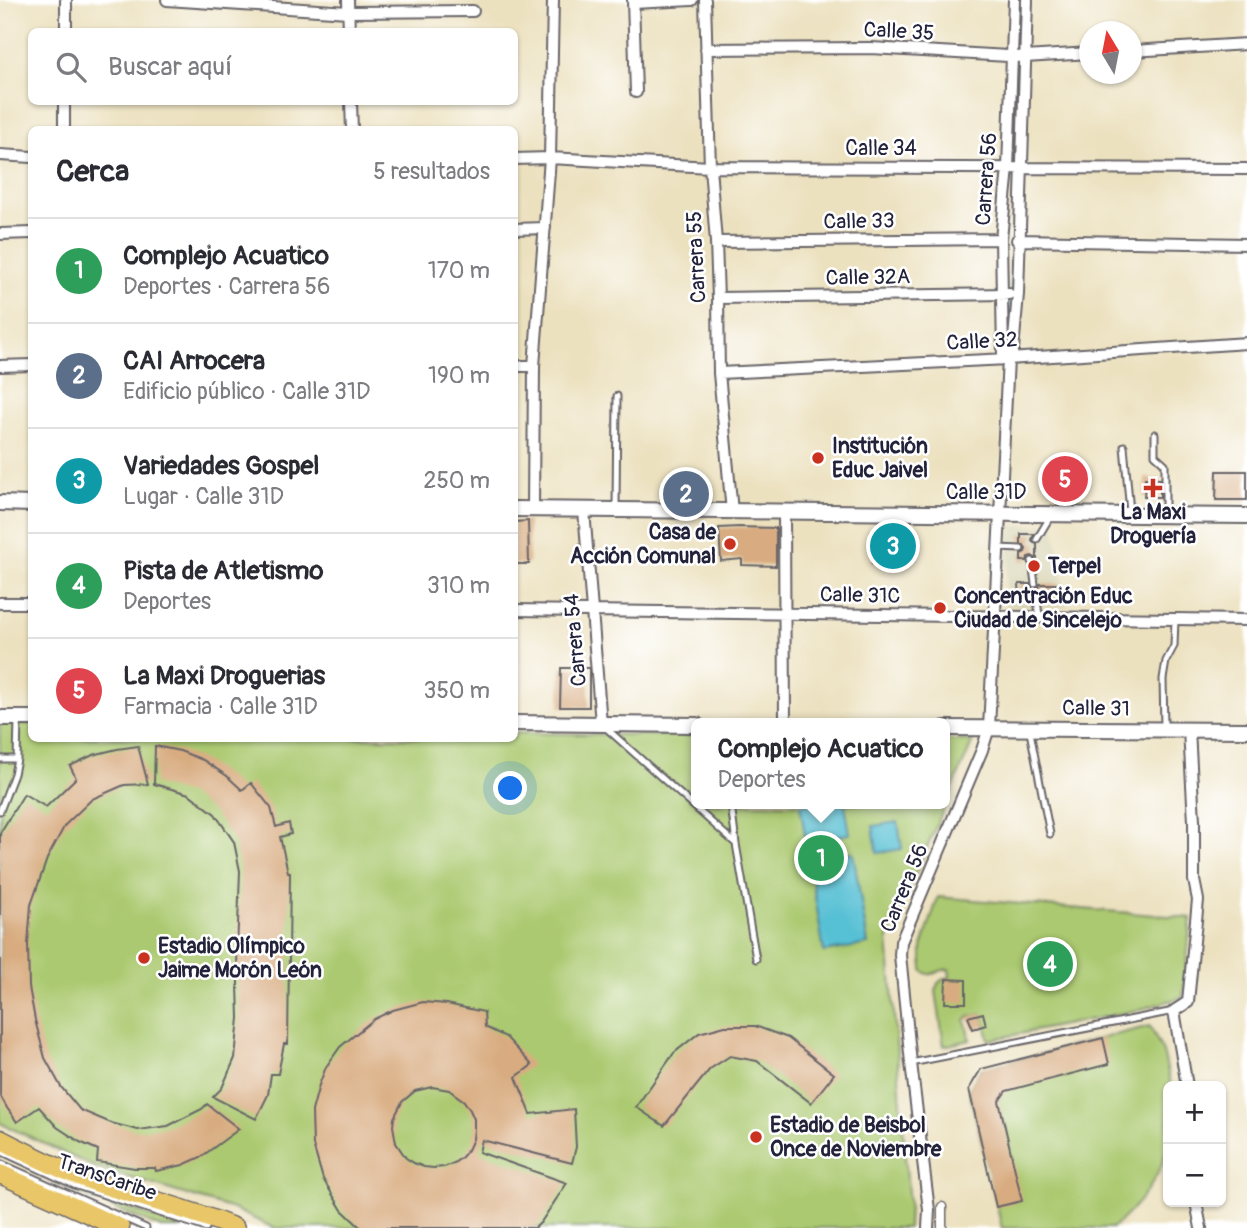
<!DOCTYPE html>
<html lang="es">
<meta charset="utf-8">
<style>
body{margin:0;font-family:Pangolin,sans-serif;background:#f7f7f7;color:#2b2b33}
.controls{position:absolute;right:21px;bottom:21px;display:grid;overflow:hidden;border-radius:10px;box-shadow:0 2px 5px #0004}
.controls button{width:63px;height:63px;display:grid;place-items:center;padding:0;border:0;border-bottom:2px solid #e1e1e2;background:#fff;color:#2b2b33;font:35px sans-serif}
.compass{position:absolute;left:1079px;top:21px;width:63px;height:63px;border-radius:50%;background:#fff;box-shadow:0 2px 5px #0004;rotate:350deg}
.you{position:absolute;left:511px;top:789px;width:24px;height:24px;margin:-18px;border:5px solid #fff;border-radius:50%;background:#1a73e8;box-shadow:0 0 0 10px #1a73e833}
.badge{display:grid;place-items:center;width:46px;height:46px;border-radius:50%;background:#2563eb;color:#fff;font-size:23px;font-weight:700}
.pin{position:absolute;translate:-50% -50%;border:4px solid #fff;box-shadow:0 2px 7px #0006}
.popup{position:absolute;left:691px;top:718px;width:259px;height:91px;box-sizing:border-box;display:grid;place-content:center;border-radius:10px;background:#fff;filter:drop-shadow(0 2px 5px #0005);font-size:23px;white-space:nowrap;color:#7c7c81}
.popup b{font-size:26px;color:#2b2b33}
.popup::after{content:'';position:absolute;left:50%;top:100%;margin-left:-14px;border:14px solid transparent;border-top-color:#fff}
.list{margin:0;padding:0;list-style:none}
h2{display:flex;justify-content:space-between;align-items:center;height:91px;margin:0;padding:0 28px;font-size:30px}
h2 small{font-size:23px;font-weight:400;color:#7c7c81}
.list li{display:grid;grid-template-columns:46px 1fr auto;gap:21px;align-items:center;box-sizing:border-box;height:105px;padding:0 28px;border-top:2px solid #e1e1e2}
.list b{display:block;font-size:26px;white-space:nowrap}
.list p{margin:0;font-size:23px;white-space:nowrap;color:#7c7c81}
.list em{font-size:23px;font-style:normal;color:#7c7c81}
.icon{flex:none;width:38px;height:38px;fill:none;stroke:currentColor;stroke-width:2;stroke-linecap:round;stroke-linejoin:round}
.map{position:relative;flex:none;width:1247px;height:1228px;overflow:hidden}
.search{position:absolute;background:#fff;box-shadow:0 2px 5px #0004;left:28px;top:28px;width:490px;height:77px;display:flex;align-items:center;gap:18px;box-sizing:border-box;padding:0 24px;border-radius:10px;color:#7c7c81;font-size:26px}
.panel{position:absolute;background:#fff;box-shadow:0 2px 5px #0004;left:28px;top:126px;width:490px;height:616px;border-radius:10px}
.map>svg:first-child{display:block}
.built{fill:#d9d5b5}
.green{fill:#abc970;stroke:#667656;stroke-width:2}
.water{fill:#57c0d4;stroke:#3c7188;stroke-width:2}
.lines{fill:none;stroke-linecap:round;stroke-linejoin:round}
.stream{stroke:#57c0d4;stroke-width:3.5}
.building{fill:#d8ac80;fill-rule:evenodd}
.service-casing{stroke:#696569;stroke-width:9}
.pedestrian-casing{stroke:#696569;stroke-width:11}
.minor-casing{stroke:#696569;stroke-width:14}
.tertiary-casing{stroke:#696569;stroke-width:18}
.trunk-casing{stroke:#696569;stroke-width:21}
.service{stroke:#fff;stroke-width:5}
.pedestrian{stroke:#fff;stroke-width:8}
.minor{stroke:#fff;stroke-width:10}
.tertiary{stroke:#fff;stroke-width:14}
.trunk{stroke:#e9c769;stroke-width:18}
.poi-dot{fill:#c8321e;stroke:#fff;stroke-width:2.5}
.labels{text-anchor:middle;stroke-width:5;stroke-linejoin:round;paint-order:stroke}
.street-label{font-size:21px;fill:#22223b;stroke:#fff}
.poi-label{font-size:21px;font-weight:bold;fill:#22223b;stroke:#fff;text-anchor:start}
</style>
<div class="map">
<svg width="1247" height="1228" viewBox="0 0 1247 1228">
<rect width="100%" height="100%" fill="#fff"/>
<filter id="ink" filterUnits="userSpaceOnUse"><feTurbulence type="fractalNoise" baseFrequency=".0143" numOctaves="2"/><feDisplacementMap in="SourceGraphic" scale="14" xChannelSelector="R" yChannelSelector="G"/><feConvolveMatrix kernelMatrix="1 2 1 2 8 2 1 2 1" color-interpolation-filters="sRGB"/></filter>
<filter id="wash" filterUnits="userSpaceOnUse"><feTurbulence type="fractalNoise" baseFrequency=".00686" numOctaves="4" result="noise"/><feDisplacementMap in="SourceGraphic" scale="28" xChannelSelector="R" yChannelSelector="G"/><feGaussianBlur stdDeviation="1.57" result="paint"/><feColorMatrix in="noise" values="0 0 0 0 0 0 0 0 0 0 0 0 0 0 0 0 0 1.4 0 .05"/><feComposite in="paint" operator="in"/></filter>
<g filter="url(#wash)">
<rect width="100%" height="100%" fill="#ece1bf"/>
<path class="built" d="M 1009,525 L 1054,526 L 1067,607 L 1005,607 Z"/>
<path class="green" d="M 0,724 L 31,724 L 32,738 L 514,738 L 515,733 L 697,736 L 697,804 L 945,804 L 945,740 L 973,741 L 888,938 L 909,1205 L 908,1228 L 274,1228 L 233,1209 L 92,1166 L 0,1123 Z
M 938,897 L 1191,918 L 1183,997 L 1138,1010 L 989,1040 L 983,1014 L 968,1017 L 965,1020 L 970,1040 L 944,1046 L 936,991 C 936,982 942,979 950,977 L 949,969 C 937,969 932,980 922,970 L 922,947 Z
M 1150,1026 L 1163,1052 L 1171,1085 L 1168,1086 C 1168,1104 1170,1124 1168,1142 C 1164,1174 1137,1208 1112,1228 L 1002,1228 L 969,1090 L 981,1069 Z
M 39,1176 L 182,1228 L 161,1228 Z"/>
<path class="water" d="M 800,804 L 845,804 L 850,834 L 806,841 Z
M 898,822 L 902,849 L 877,853 L 873,826 Z
M 853,852 L 868,944 L 824,952 L 809,860 Z"/>
<g class="lines">
<path class="stream" d="M 1008,348 L 1014,249 L 1020,0"/>
</g>
<g id="blocks">
<path class="building" d="M 1075,460 L 1076,497 L 1056,498 L 1054,461 Z
M 1217,471 L 1247,471 L 1247,500 L 1216,500 Z
M 1145,478 L 1160,479 L 1160,497 L 1144,497 Z
M 528,521 L 529,564 L 514,564 L 514,522 Z
M 739,527 L 776,528 L 776,566 L 742,565 L 742,559 L 721,561 L 719,528 Z
M 913,529 L 914,562 L 872,563 L 871,531 Z
M 1021,534 L 1034,534 L 1032,540 L 1034,543 L 1037,544 L 1037,559 L 1032,556 L 1028,557 L 1027,561 L 1021,561 L 1021,554 L 1025,552 L 1026,549 L 1024,545 L 1021,544 Z
M 1019,584 L 1030,584 L 1031,588 L 1035,589 L 1039,588 L 1040,584 L 1058,584 L 1058,599 L 1042,599 L 1041,595 L 1037,594 L 1033,595 L 1032,599 L 1020,599 Z
M 561,668 L 589,668 L 589,707 L 560,707 Z
M 138,746 L 148,784 L 124,785 L 92,799 L 65,825 L 47,859 L 31,905 L 28,944 L 29,987 L 35,1020 L 45,1058 L 61,1087 L 80,1110 L 111,1123 L 138,1130 L 168,1126 L 202,1109 L 207,1104 L 239,1129 L 201,1157 L 183,1165 L 156,1171 L 155,1168 L 135,1168 L 97,1162 L 98,1150 L 80,1142 L 57,1127 L 39,1107 L 17,1122 L 7,1108 L 0,1095 L 0,833 L 24,794 L 46,807 L 76,778 L 70,766 L 93,755 L 117,749 Z
M 155,746 L 180,751 L 203,760 L 227,776 L 242,790 L 251,783 L 271,808 L 276,827 L 289,823 L 291,834 L 280,837 L 288,872 L 290,872 L 288,1044 L 284,1044 L 278,1074 L 271,1074 L 268,1095 L 256,1119 L 213,1097 L 222,1088 L 235,1058 L 239,1018 L 237,952 L 240,871 L 234,842 L 215,814 L 189,794 L 154,784 Z
M 946,979 L 966,980 L 966,1003 L 945,1003 Z
M 423,1002 L 447,1004 L 484,1012 L 485,1027 L 506,1037 L 532,1065 L 516,1077 L 531,1114 L 574,1109 L 576,1147 L 572,1163 L 482,1140 L 479,1152 L 567,1183 L 541,1222 L 535,1228 L 361,1228 L 342,1210 L 323,1179 L 313,1145 L 312,1111 L 319,1085 L 326,1067 L 340,1047 L 374,1019 L 393,1010 ZM 432,1087 L 449,1090 L 464,1101 L 470,1110 L 474,1119 L 474,1129 L 473,1139 L 468,1150 L 462,1157 L 454,1163 L 444,1167 L 434,1168 L 424,1167 L 414,1163 L 406,1158 L 396,1143 L 393,1126 L 394,1118 L 402,1102 L 415,1091 Z
M 983,1013 L 986,1025 L 973,1029 L 968,1017 Z
M 725,1026 L 755,1026 L 788,1038 L 834,1074 L 811,1103 L 757,1061 L 730,1056 L 710,1069 L 664,1126 L 636,1107 L 674,1053 L 699,1033 Z
M 1103,1038 L 1109,1064 L 1006,1091 L 999,1101 L 1022,1201 L 996,1207 L 969,1089 L 981,1069 Z"/>
</g>
</g>
<g filter="url(#ink)">
<use href="#blocks" fill-opacity="0" stroke="#696569" stroke-width="2"/>
<g class="lines">
<g class="service-casing">
<path id="service" d="M 1155,434 L 1155,455 L 1165,464 L 1165,515
M 1124,446 L 1130,512
M 616,509 L 617,396
M 1037,539 L 1050,517
M 998,548 L 1021,549
M 1032,561 L 1035,584
M 1037,599 L 1039,616
M 1164,727 L 1163,679 L 1166,661 L 1174,646 L 1175,620
M 606,728 L 736,844 L 756,959
M 1030,732 L 1050,834
M 0,759 L 17,759 L 18,720
M 731,804 L 736,844
M 0,811 L 14,774 L 17,759
M 911,1063 L 1174,1011
M 0,1151 L 74,1185 L 206,1228
M 0,1163 L 146,1228"/>
</g>
<g class="pedestrian-casing">
<path id="pedestrian" d="M 942,1207 L 942,1228"/>
</g>
<g class="minor-casing">
<path id="minor" d="M 167,0 L 348,12 L 473,11
M 348,0 L 349,32
M 633,0 L 636,92
M 705,0 L 710,167 L 716,242 L 718,298 L 719,373 L 732,512
M 633,3 L 692,0
M 66,32 L 66,0
M 706,49 L 871,48 L 1025,57 L 1090,53
M 1132,51 L 1247,44
M 351,102 L 352,130
M 64,130 L 64,102
M 0,155 L 32,157
M 514,159 L 550,158 L 710,167 L 1247,169
M 514,229 L 545,228
M 0,234 L 32,233
M 1017,240 L 1247,244
M 716,242 L 1001,239
M 718,298 L 1009,294
M 1008,359 L 1003,355 L 1001,239 L 1008,168 L 1014,0
M 0,366 L 32,365
M 514,366 L 534,366
M 719,373 L 1008,359 L 1247,343
M 533,510 L 534,366 L 550,158 L 553,0
M 584,510 L 601,724
M 784,513 L 785,723
M 0,603 L 32,603
M 514,610 L 1247,620
M 1187,1086 L 1174,1011 L 1188,1002 L 1198,900 L 1194,880 L 1194,821 L 1189,730
M 1196,1202 L 1201,1228
M 928,1228 L 929,1210 L 911,1063 L 900,955 L 901,942 L 982,750 L 989,728 L 1008,359 L 1013,350 L 1018,294 L 1027,0"/>
</g>
<g class="tertiary-casing">
<path id="tertiary" d="M 0,503 L 32,504
M 514,509 L 1247,516
M 0,718 L 32,718
M 514,723 L 697,725
M 945,728 L 1247,730"/>
</g>
<g class="trunk-casing">
<path id="trunk" d="M 0,1139 C 29,1154 59,1169 89,1180 C 138,1197 188,1208 235,1228
M 0,1174 L 120,1228"/>
</g>
<use href="#service" class="service"/>
<use href="#pedestrian" class="pedestrian"/>
<use href="#minor" class="minor"/>
<use href="#tertiary" class="tertiary"/>
<use href="#trunk" class="trunk"/>
</g>
</g>
<g class="poi-dot">
<circle cx="818" cy="458" r="7"/>
<path d="M1149.5 477.5h7v7h7v7h-7v7h-7v-7h-7v-7h7z"/>
<circle cx="730" cy="544" r="7"/>
<circle cx="1034" cy="566" r="7"/>
<circle cx="940" cy="608" r="7"/>
<circle cx="144" cy="958" r="7"/>
<circle cx="756" cy="1137" r="7"/>
</g>
<g class="labels">
<g class="street-label">
<text transform="translate(899 31) rotate(3)" y="7">Calle 35</text>
<text x="881" y="155">Calle 34</text>
<text transform="translate(986 179) rotate(-86)" y="7">Carrera 56</text>
<text transform="translate(859 221) rotate(-1)" y="7">Calle 33</text>
<text transform="translate(696 257) rotate(-93)" y="7">Carrera 55</text>
<text transform="translate(868 277) rotate(-1)" y="7">Calle 32A</text>
<text transform="translate(982 341) rotate(-3)" y="7">Calle 32</text>
<text x="986" y="499">Calle 31D</text>
<text transform="translate(860 595) rotate(1)" y="7">Calle 31C</text>
<text transform="translate(575 640) rotate(-95)" y="7">Carrera 54</text>
<text transform="translate(1096 708) rotate(1)" y="7">Calle 31</text>
<text transform="translate(904 888) rotate(-68)" y="7">Carrera 56</text>
<text transform="translate(107 1177) rotate(19)" y="7">TransCaribe</text>
</g>
<g class="poi-label">
<text x="832" y="453">Institución<tspan x="832" dy="24">Educ Jaivel</tspan></text>
<text x="1153" y="519" text-anchor="middle">La Maxi<tspan x="1153" dy="24">Droguería</tspan></text>
<text x="716" y="539" text-anchor="end">Casa de<tspan x="716" dy="24">Acción Comunal</tspan></text>
<text x="1048" y="573">Terpel</text>
<text x="954" y="603">Concentración Educ<tspan x="954" dy="24">Ciudad de Sincelejo</tspan></text>
<text x="158" y="953">Estadio Olímpico<tspan x="158" dy="24">Jaime Morón León</tspan></text>
<text x="770" y="1132">Estadio de Beisbol<tspan x="770" dy="24">Once de Noviembre</tspan></text>
</g>
</g>
</svg>
<div class="controls">
<button>+</button>
<button>−</button>
</div>
<svg class="compass" viewBox="-18 -18 36 36"><path d="M0-13l5 13h-10z" fill="#e53935"/><path d="M0 13l5-13h-10z" fill="#7c7c81"/></svg>
<div class="you"></div>
<div class="pin badge" style="left:821px;top:858px;background:#2e9e5b">1</div>
<div class="popup"><b>Complejo Acuatico</b>Deportes</div>
<div class="pin badge" style="left:686px;top:494px;background:#5c6f8a">2</div>
<div class="pin badge" style="left:893px;top:546px;background:#0f9aa8">3</div>
<div class="pin badge" style="left:1050px;top:964px;background:#2e9e5b">4</div>
<div class="pin badge" style="left:1065px;top:479px;background:#e0444e">5</div>
<div class="search"><svg class="icon" aria-label="search" viewBox="0 0 24 24"><circle cx="10" cy="10" r="6"/><path d="M15 15l6 6"/></svg>Buscar aquí</div>
<section class="panel">
<h2>Cerca<small>5 resultados</small></h2>
<ul class="list">
<li><span class="badge" style="background:#2e9e5b">1</span><div><b>Complejo Acuatico</b><p>Deportes · Carrera 56</p></div><em>170 m</em></li>
<li><span class="badge" style="background:#5c6f8a">2</span><div><b>CAI Arrocera</b><p>Edificio público · Calle 31D</p></div><em>190 m</em></li>
<li><span class="badge" style="background:#0f9aa8">3</span><div><b>Variedades Gospel</b><p>Lugar · Calle 31D</p></div><em>250 m</em></li>
<li><span class="badge" style="background:#2e9e5b">4</span><div><b>Pista de Atletismo</b><p>Deportes</p></div><em>310 m</em></li>
<li><span class="badge" style="background:#e0444e">5</span><div><b>La Maxi Droguerias</b><p>Farmacia · Calle 31D</p></div><em>350 m</em></li>
</ul>
</section>
</div>
